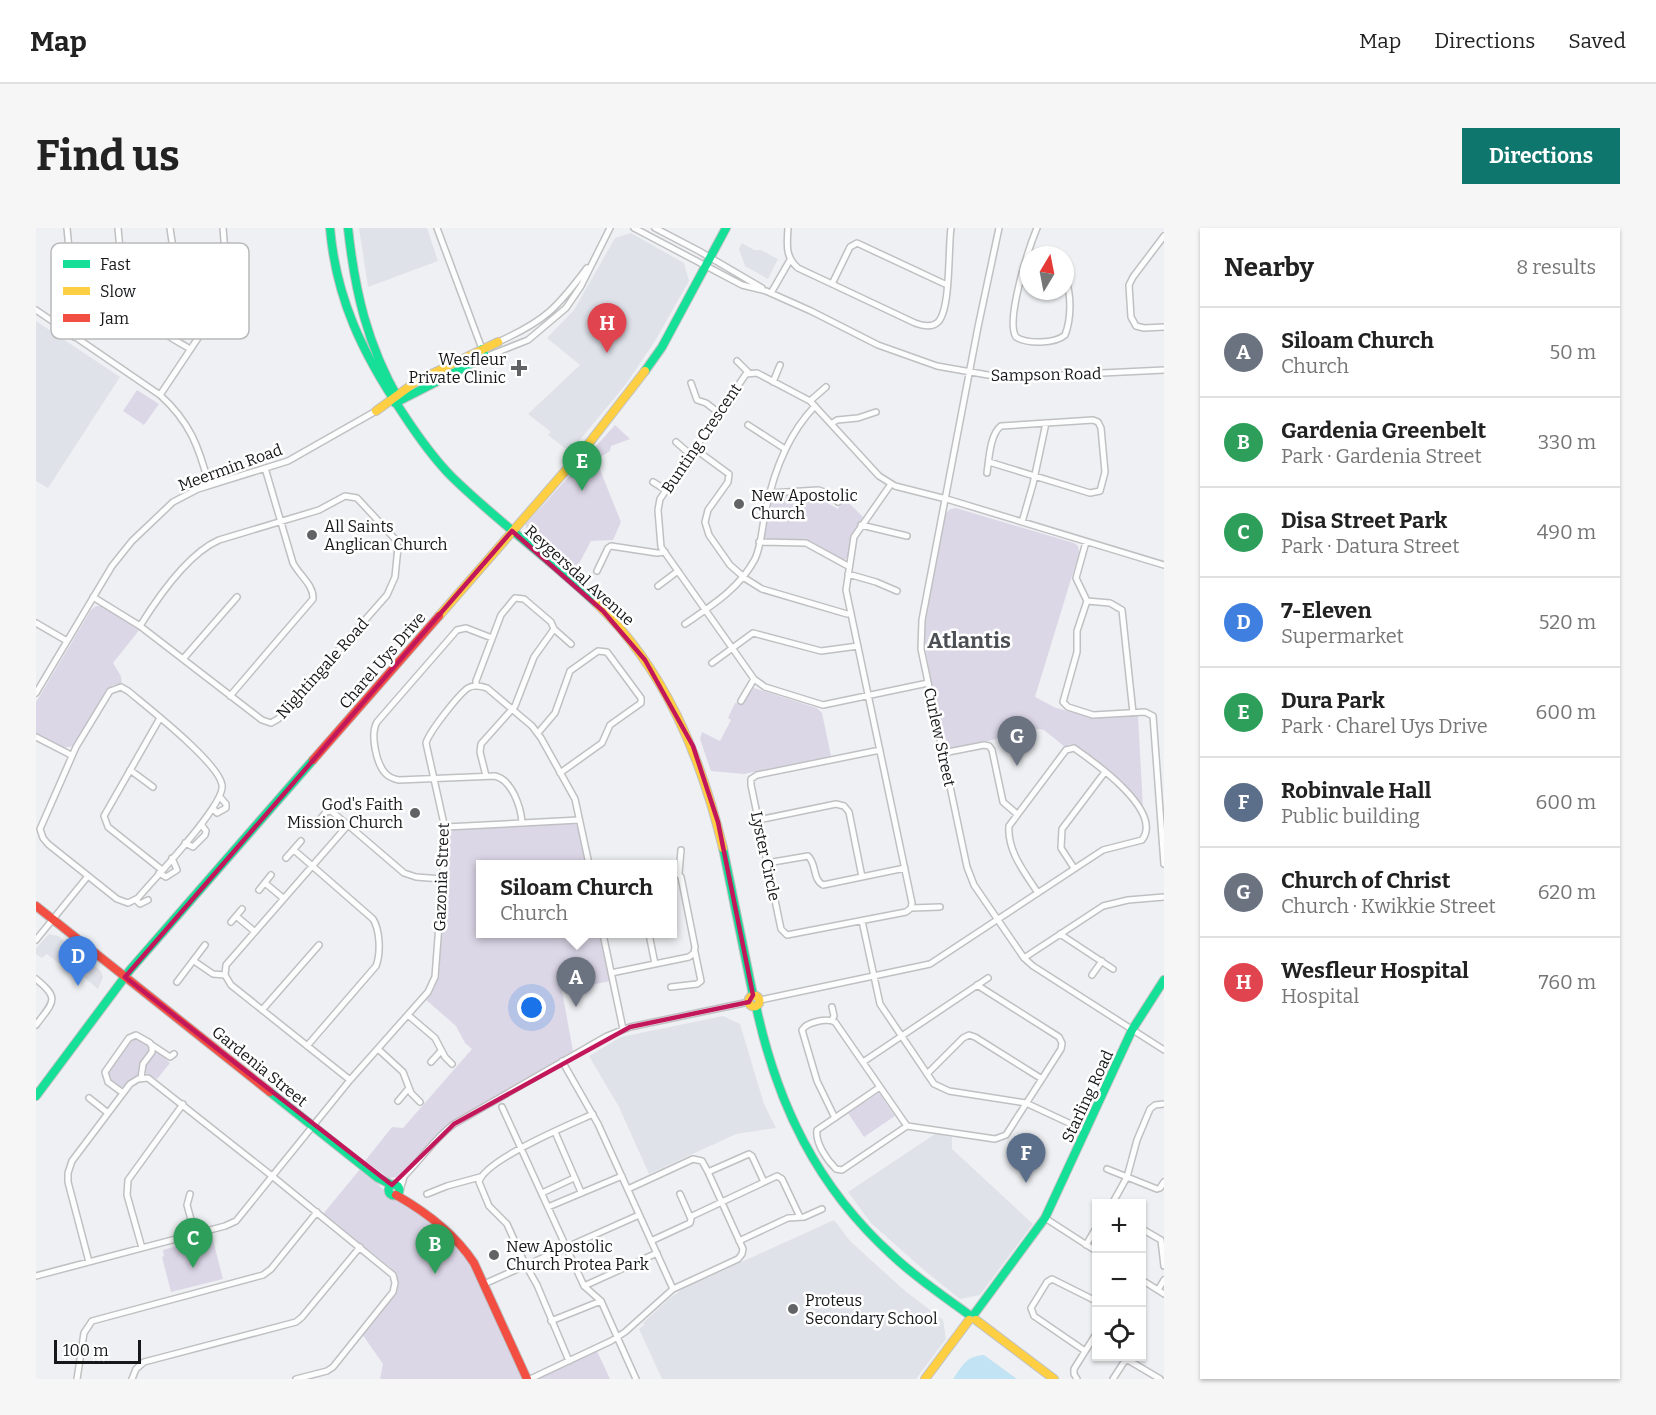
<!DOCTYPE html>
<meta charset="utf-8">
<style>
body{margin:0;font-family:Bitter,serif;background:#f6f6f6;color:#222}
.controls{position:absolute;right:18px;bottom:18px;display:grid;overflow:hidden;border-radius:0px;box-shadow:0 2px 4px #0004}
.controls button{width:54px;height:54px;display:grid;place-items:center;padding:0;border:0;border-bottom:2px solid #e0e0e0;background:#fff;color:#222;font:30px sans-serif}
.compass{position:absolute;left:984px;top:18px;width:54px;height:54px;border-radius:50%;background:#fff;box-shadow:0 2px 4px #0004;rotate:10deg}
.scale{position:absolute;left:18px;bottom:15px;width:87px;box-sizing:border-box;padding-left:6px;border:3px solid #161719;border-top:0;font-size:16px;line-height:21px;white-space:nowrap;color:#161719;-webkit-text-stroke:4px #fff;paint-order:stroke}
.you{position:absolute;left:496px;top:780px;width:21px;height:21px;margin:-15px;border:4px solid #fff;border-radius:50%;background:#1a73e8;box-shadow:0 0 0 9px #1a73e833}
.badge{display:grid;place-items:center;width:39px;height:39px;border-radius:50%;background:#0f766e;color:#fff;font-size:20px;font-weight:700}
.pin{position:absolute;translate:-50% -50px;filter:drop-shadow(0 2px 3px #0008)}
.pin::after{content:'';position:absolute;top:32px;width:21px;height:18px;background:inherit;clip-path:polygon(0 0,100% 0,50% 100%)}
.popup{position:absolute;left:440px;top:632px;width:201px;height:78px;box-sizing:border-box;display:grid;place-content:center;border-radius:0px;background:#fff;filter:drop-shadow(0 2px 4px #0005);font-size:20px;white-space:nowrap;color:#767676}
.popup b{font-size:22px;color:#222}
.popup::after{content:'';position:absolute;left:50%;top:100%;margin-left:-12px;border:12px solid transparent;border-top-color:#fff}
.list{margin:0;padding:0;list-style:none}
h2{display:flex;justify-content:space-between;align-items:center;height:78px;margin:0;padding:0 24px;font-size:26px}
h2 small{font-size:20px;font-weight:400;color:#767676}
.list li{display:grid;grid-template-columns:39px 1fr auto;gap:18px;align-items:center;box-sizing:border-box;height:90px;padding:0 24px;border-top:2px solid #e0e0e0}
.list b{display:block;font-size:22px;white-space:nowrap}
.list p{margin:0;font-size:20px;white-space:nowrap;color:#767676}
.list em{font-size:20px;font-style:normal;color:#767676}
.icon{flex:none;width:33px;height:33px;fill:none;stroke:currentColor;stroke-width:2;stroke-linecap:round;stroke-linejoin:round}
.map{position:relative;flex:none;width:1128px;height:1151px;overflow:hidden;border-radius:0px}
header{display:flex;align-items:center;gap:36px;box-sizing:border-box;height:84px;padding:0 30px;background:#fff;border-bottom:2px solid #e0e0e0}
header strong{font-size:28px}
nav{display:flex;gap:33px;margin-inline-start:auto;font-size:21px}
.intro{display:flex;align-items:center;justify-content:space-between;box-sizing:border-box;height:144px;padding:0 36px}
h1{margin:0;font-size:42px}
.button{padding:15px 27px;border-radius:0px;background:#0f766e;color:#fff;font-size:21px;font-weight:700}
main{display:flex;gap:36px;padding:0 36px}
aside{flex:1;background:#fff;border-radius:0px;box-shadow:0 2px 4px #0004}
.map>svg:first-child{display:block}
.built{fill:#dfe2e9}
.green{fill:#dcd7e7}
.water{fill:#c1e3f3}
.lines{fill:none;stroke-linecap:round;stroke-linejoin:round}
.street-casing{stroke:#bfc0c2;stroke-width:8}
.fast-casing{stroke:#bfc0c2;stroke-width:10}
.slow-casing{stroke:#bfc0c2;stroke-width:10}
.jam-casing{stroke:#bfc0c2;stroke-width:10}
.street{stroke:#fdfdfd;stroke-width:5}
.fast{stroke:#16e098;stroke-width:8}
.slow{stroke:#ffcf43;stroke-width:8}
.jam{stroke:#f24e42;stroke-width:8}
.marked{fill:none;stroke:#c2185b;stroke-width:4.5;stroke-linejoin:round}
.poi-dot{fill:#626365;stroke:#fff;stroke-width:2}
.labels{text-anchor:middle;stroke-width:5;stroke-linejoin:round;paint-order:stroke}
.poi-label{font-size:16px;fill:#161719;stroke:#fff;text-anchor:start}
.street-label{font-size:16px;fill:#161719;stroke:#fff}
.district-label{font-size:22px;font-weight:bold;fill:#4c4f53;stroke:#fff}
.key{fill:#fff;stroke:#b9b9ba;stroke-width:1.5}
.key-label{font-size:16px;fill:#161719}
</style>
<header>
<strong>Map</strong>
<nav><a>Map</a><a>Directions</a><a>Saved</a></nav>
</header>
<div class="intro"><h1>Find us</h1><a class="button">Directions</a></div>
<main>
<div class="map">
<svg width="1128" height="1151" viewBox="0 0 1128 1151">
<rect width="100%" height="100%" fill="#eff0f3"/>
<path class="built" d="M 323,0 L 391,0 L 402,33 L 332,59 Z
M 595,5 L 648,35 L 653,53 L 619,113 L 590,156 L 534,224 L 512,207 L 515,204 L 492,186 L 544,137 L 511,110 L 538,82 L 579,10 Z
M 706,15 L 718,22 L 725,22 L 742,31 L 732,51 L 709,38 L 703,21 Z
M 0,93 L 84,149 L 12,260 L 0,253 Z
M 13,706 L 22,708 L 65,743 L 67,749 L 62,761 L 42,744 L 37,747 L 11,726 L 6,730 L 0,726 L 0,720 Z
M 687,788 L 704,796 L 728,876 L 740,900 L 700,906 L 613,946 L 583,879 L 553,828 L 585,809 Z
M 899,906 L 916,909 L 916,921 L 997,996 L 944,1067 L 924,1071 L 889,1043 L 835,995 L 812,964 Z
M 798,992 L 814,1013 L 868,1062 L 907,1092 L 910,1111 L 880,1151 L 626,1151 L 603,1101 L 608,1097 L 607,1095 L 634,1070 L 648,1060 Z"/>
<path class="green" d="M 101,162 L 123,176 L 108,197 L 87,183 Z
M 579,197 L 594,211 L 575,218 L 574,223 L 560,232 L 585,294 L 577,312 L 555,313 L 537,347 L 513,327 L 490,304 L 490,296 Z
M 782,264 L 788,266 L 793,276 L 802,281 L 807,271 L 810,272 L 827,289 L 817,305 L 812,329 L 808,333 L 775,313 L 732,312 L 728,309 L 737,267 Z
M 920,280 L 1038,315 L 1042,318 L 1043,325 L 999,469 L 1020,480 L 1058,490 L 1102,487 L 1107,580 L 1087,554 L 1039,517 L 1034,516 L 1029,519 L 1008,502 L 1003,501 L 917,521 L 909,517 L 892,436 L 887,405 L 909,286 L 914,281 Z
M 60,378 L 67,378 L 104,401 L 77,435 L 85,448 L 86,456 L 77,457 L 71,461 L 37,518 L 28,520 L 0,506 L 0,474 L 55,382 Z
M 718,460 L 781,480 L 786,485 L 795,528 L 708,546 L 675,543 L 664,511 L 666,504 L 684,513 L 695,492 L 692,490 L 699,475 C 711,474 710,467 718,460 Z
M 533,595 L 539,596 L 543,600 L 550,636 L 444,636 L 444,706 L 564,706 L 574,753 L 526,763 L 537,823 L 416,894 L 394,914 L 364,949 L 352,950 L 329,933 L 356,899 L 367,900 L 436,821 L 429,815 L 420,798 L 389,771 L 398,761 L 402,750 L 413,605 L 419,601 Z
M 100,809 L 112,817 L 114,823 L 107,833 L 103,846 L 87,859 C 79,859 73,853 71,845 L 96,811 Z
M 119,825 L 123,825 L 134,835 L 121,851 L 108,844 L 110,836 Z
M 843,865 L 859,888 L 828,909 L 812,885 Z
M 325,940 L 338,951 L 353,969 L 375,980 L 418,1015 L 432,1031 L 487,1151 L 344,1151 L 347,1136 L 326,1106 L 360,1063 C 363,1053 361,1047 354,1039 L 287,986 Z
M 176,1008 L 187,1051 L 135,1064 L 126,1029 L 128,1028 L 127,1022 Z
M 561,1123 L 574,1151 L 502,1151 L 503,1150 Z"/>
<path class="water" d="M 948,1127 L 981,1151 L 917,1151 C 927,1137 930,1128 948,1127 Z"/>
<g class="lines">
<g class="street-casing">
<path id="street" d="M 31,0 C 35,43 34,39 69,63
M 134,0 C 136,16 141,36 136,52 C 134,61 128,68 122,76 C 106,99 137,110 154,121
M 401,0 L 446,121
M 598,0 L 706,57 L 730,63 L 775,83 L 842,117 L 901,138 L 952,147 L 985,149 L 1128,142
M 619,0 L 663,23 L 726,60
M 752,0 C 751,16 749,29 762,40 L 879,95 C 887,98 896,100 902,94 C 915,81 912,20 915,0
M 963,0 L 942,99 L 886,392 L 885,421 L 931,639 L 938,657 L 988,730 L 997,738 L 1128,822
M 1001,0 C 993,19 969,93 980,109 C 991,116 1019,116 1029,107 C 1035,92 1036,66 1029,51
M 1128,8 L 1097,49 L 1093,57 L 1095,89 L 1100,98 L 1108,100 L 1128,99
M 796,56 L 814,19 L 821,15 L 911,57
M 735,65 L 754,32
M 0,82 L 124,167 C 154,194 163,219 173,257
M 101,103 L 108,93 L 117,91
M 38,109 L 83,42 L 85,33 L 82,0
M 462,114 C 509,93 521,80 551,40
M 449,129 L 492,112 L 530,80 L 545,58 L 574,0
M 701,133 L 713,145
M 737,154 L 744,137
M 655,155 L 661,172 L 670,175 L 683,185
M 124,167 L 188,71 L 191,50 L 187,0
M 774,173 L 790,159
M 795,196 L 801,192 L 822,190 L 840,184
M 712,197 L 749,221
M 640,214 L 655,227
M 659,221 L 693,246 L 692,254 L 672,282 L 669,294 L 673,307 L 694,337 L 710,351 L 726,361 L 811,386 L 815,385
M 951,245 C 953,231 954,206 965,198 L 1057,192 L 1062,194 L 1065,200 L 1069,244 L 1064,263 L 1054,265 L 953,234
M 617,254 L 630,262
M 734,265 L 782,262 L 792,265 L 802,274
M 986,294 L 997,256 L 1010,195
M 825,297 L 871,308
M 723,314 L 770,315 L 812,338
M 1050,314 L 1040,350 L 1051,373
M 561,343 L 572,320 L 575,318 L 621,325 L 629,324
M 812,346 L 840,354 L 861,363
M 622,358 L 642,343
M 57,369 L 104,398 L 226,492 L 235,495 L 242,491 L 351,367 L 359,349 L 362,319 L 360,312 L 321,270 L 309,268 L 283,282 L 183,312 C 151,326 122,369 104,398
M 1051,373 L 1041,403 L 1041,424 L 1027,474 L 1032,479 L 1057,487 L 1109,484 L 1117,488 L 1128,636
M 1051,373 L 1074,375 L 1086,382 L 1097,485
M 0,395 L 31,413
M 649,396 C 675,378 703,361 719,331 C 726,316 726,297 730,281 C 738,243 752,206 779,178
M 456,410 L 430,400 L 421,402 L 341,494 C 334,506 340,536 350,546 C 354,550 358,551 363,552 L 459,548 C 476,552 485,579 486,595
M 147,431 L 201,369
M 676,435 L 717,405 L 785,423 L 822,418
M 892,455 L 787,477 L 729,459 L 718,451 L 625,319 L 622,282 L 624,271 L 710,146 L 721,145 L 774,173 L 843,248 L 859,258 L 914,272 L 1128,337
M 440,458 L 440,453 L 465,387 L 479,370 L 488,371 L 515,394 L 518,401 L 535,416
M 85,459 L 92,463 C 111,479 183,535 186,557 C 190,576 117,652 102,670 L 92,675 L 81,671 L 12,616 L 7,610 L 4,601 L 40,519 L 74,463 Z
M 0,465 L 76,338 L 96,313 L 137,274 L 162,261 L 252,233 L 340,183
M 194,468 L 277,371 C 278,357 263,347 257,335 L 229,240
M 705,473 L 718,451
M 124,490 L 68,588 L 72,599 L 126,642
M 502,505 L 519,485 L 534,443 L 562,423 L 571,424 L 605,470 L 605,475 L 574,497 L 566,515 L 524,545
M 0,509 L 35,527
M 844,522 L 721,547 L 715,551 L 715,557 L 745,701 L 751,707 L 870,684 L 875,680 L 876,675 L 810,362 L 818,309 L 855,256
M 907,525 L 948,517 L 953,518 L 956,522 L 967,574 L 981,586
M 94,542 L 117,559
M 450,548 L 444,524 L 445,516 L 479,478 L 498,429 L 518,401
M 177,580 L 181,585 L 190,580 L 190,576 L 184,569
M 722,592 L 800,576 L 808,578 L 813,584 L 826,649
M 279,597 L 290,584 L 295,583 L 312,597
M 410,599 L 543,592
M 149,615 L 157,619 L 169,607 L 170,603 L 165,596
M 258,622 L 337,691 C 344,702 345,725 340,738 L 271,818
M 250,630 L 265,613
M 731,635 L 772,628 C 781,636 776,651 787,657 L 869,640
M 1038,640 L 1025,620 L 1026,601 L 1069,544
M 123,645 L 130,649 L 141,642 L 136,630
M 643,645 L 645,622
M 229,655 L 247,670
M 223,662 L 235,647
M 100,672 L 104,676 L 112,672
M 875,680 L 904,679
M 200,688 L 218,703
M 826,693 L 844,776 L 898,856 L 913,863 L 990,875 L 1050,903
M 195,694 L 206,681
M 567,706 L 587,801
M 613,706 L 619,736
M 1024,706 L 1077,741
M 0,712 L 52,648
M 988,730 L 1067,678 L 1092,672 L 1128,669
M 158,733 L 177,746 L 189,747
M 575,745 L 653,729 L 658,725 L 659,719 L 645,649 L 641,644 L 636,644
M 1056,747 L 1066,733
M 0,751 C 25,771 17,774 0,797
M 141,754 L 169,717
M 635,759 L 661,756 L 665,753 L 659,724
M 724,772 L 894,736 L 1067,622 L 1106,612 C 1128,583 1058,534 1038,520 L 1030,522 L 973,598 C 971,623 989,645 1002,665
M 796,779 L 798,788 L 796,792
M 226,782 L 283,717
M 372,787 L 399,810 L 409,829 L 416,836
M 116,817 L 134,829 L 138,826
M 342,821 L 367,844 L 375,865 L 384,874
M 395,834 L 405,823
M 827,834 L 952,750
M 891,846 L 927,810 L 933,807 L 939,809 L 1006,851
M 314,852 L 195,757 L 189,747 L 190,737 L 312,597 L 368,645 L 380,649 L 406,651
M 844,859 L 781,902 C 779,915 791,932 800,941 L 806,942 L 871,898
M 87,865 L 72,854 L 69,844 L 93,810 L 100,807 L 114,815 L 116,819 L 116,824 L 107,836 L 105,850
M 53,870 L 72,885
M 362,873 L 373,860
M 466,879 L 548,1058 L 565,1073 L 600,1151
M 799,890 L 781,853 L 766,802 C 771,794 790,790 799,794 L 871,898 L 959,911 L 970,907 L 1025,821 L 1026,815 L 1023,809 L 941,757
M 519,904 L 545,964
M 1071,941 L 1121,961 L 1124,960 L 1128,954
M 672,944 L 713,926 L 716,928 L 728,954
M 359,957 C 381,938 395,913 418,896 L 571,808 L 594,799 L 713,774
M 592,961 L 657,931 L 666,933 L 672,944 L 707,1021 L 706,1026 L 702,1031 L 637,1061
M 364,962 L 368,949
M 506,965 L 538,950
M 154,966 L 151,977 L 159,1006
M 391,966 L 411,958 L 444,949
M 1076,976 L 1091,949 L 1101,912 L 1114,881 L 1119,877 L 1128,876
M 512,979 L 586,948
M 654,989 L 741,948 L 746,951 L 764,989
M 1009,990 L 1060,1023
M 1106,1001 L 1125,1012 L 1128,1038
M 615,1013 L 654,995 L 655,991 L 644,966
M 703,1013 L 752,990 L 768,989 L 786,981
M 1050,1017 L 1060,1000
M 106,1020 L 91,967 L 92,952 L 147,876
M 53,1034 L 32,954 L 32,945 L 36,933 L 94,856 L 102,851 L 112,850 L 236,948 L 357,1047 L 359,1055 L 357,1064 L 297,1139 L 291,1143 L 260,1151
M 0,1048 L 189,998 L 200,993 L 314,852 L 392,764 L 399,749 L 410,605 L 390,515 C 393,504 423,466 432,460 C 438,456 445,458 451,460 L 496,498 L 505,510 L 539,571 L 553,636
M 1106,1052 L 1128,1066
M 448,1056 L 603,987
M 548,1058 L 621,1025
M 1122,1062 L 1128,1052
M 515,1093 L 565,1073
M 1049,1123 L 998,1088 L 995,1080 L 1011,1054 L 1016,1051 L 1060,1073
M 533,1133 L 501,1057 L 488,1034 L 471,996 L 453,978 L 443,954 C 448,932 535,896 557,886
M 41,1151 L 48,1105 L 56,1093 L 227,1047 L 235,1041 L 281,984
M 96,1151 L 100,1141 L 108,1134 L 260,1094 L 266,1089 L 324,1019
M 494,1151 L 575,1113 L 589,1104 L 637,1061 L 562,896 L 526,833
M 1041,1151 L 1038,1146 L 1038,1141 L 1060,1106
M 1077,1151 L 1088,1134 L 1092,1132 L 1124,1151"/>
</g>
<g class="fast-casing">
<path id="fast" d="M 294,0 C 300,71 327,126 366,184 C 381,207 397,230 416,249 C 462,294 514,331 560,375
M 312,0 C 319,64 331,116 363,172
M 609,143 L 626,119 L 690,0
M 359,175 L 449,129 L 446,121
M 687,620 L 717,767
M 720,778 C 741,876 781,959 856,1027 C 879,1049 906,1067 932,1086
M 234,864 L 342,950 L 356,957
M 0,868 L 94,742 L 277,532
M352.5 962a5.5 5.5 0 1 1 11 0a5.5 5.5 0 1 1-11 0Z
M 939,1085 L 1009,990 L 1096,802 L 1128,752"/>
</g>
<g class="slow-casing">
<path id="slow" d="M 340,183 L 381,153 L 462,114
M 560,375 C 629,441 665,529 687,620
M 403,388 L 550,219 L 609,143
M712.5 773a5.5 5.5 0 1 1 11 0a5.5 5.5 0 1 1-11 0Z
M 940,1092 L 1018,1151
M 889,1151 L 933,1092"/>
</g>
<g class="jam-casing">
<path id="jam" d="M 277,532 L 403,388
M 0,678 L 234,864
M 360,967 C 390,984 419,1006 438,1035 L 491,1151"/>
</g>
<use href="#street" class="street"/>
<use href="#fast" class="fast"/>
<use href="#slow" class="slow"/>
<use href="#jam" class="jam"/>
</g>
<path class="marked" d="M 476,303 L 567,383 L 609,432 L 657,518 L 682,594 L 717,767 L 713,774 L 594,799 L 418,896 L 356,957 L 89,749 Z"/>
<g class="poi-dot">
<path d="M480 131h6v6h6v6h-6v6h-6v-6h-6v-6h6z"/>
<circle cx="703" cy="276" r="6"/>
<circle cx="276" cy="307" r="6"/>
<circle cx="379" cy="585" r="6"/>
<circle cx="458" cy="1027" r="6"/>
<circle cx="757" cy="1081" r="6"/>
</g>
<g class="labels">
<g class="poi-label">
<text x="470" y="137" text-anchor="end">Wesfleur<tspan x="470" dy="18">Private Clinic</tspan></text>
<text x="715" y="273">New Apostolic<tspan x="715" dy="18">Church</tspan></text>
<text x="288" y="304">All Saints<tspan x="288" dy="18">Anglican Church</tspan></text>
<text x="367" y="582" text-anchor="end">God's Faith<tspan x="367" dy="18">Mission Church</tspan></text>
<text x="470" y="1024">New Apostolic<tspan x="470" dy="18">Church Protea Park</tspan></text>
<text x="769" y="1078">Proteus<tspan x="769" dy="18">Secondary School</tspan></text>
</g>
<g class="street-label">
<text transform="translate(1010 146) rotate(-1)" y="6">Sampson Road</text>
<text transform="translate(665 210) rotate(-56)" y="6">Bunting Crescent</text>
<text transform="translate(194 239) rotate(-20)" y="6">Meermin Road</text>
<text transform="translate(544 347) rotate(42)" y="6">Reygersdal Avenue</text>
<text transform="translate(346 432) rotate(-49)" y="6">Charel Uys Drive</text>
<text transform="translate(286 440) rotate(-48)" y="6">Nightingale Road</text>
<text transform="translate(904 509) rotate(78)" y="6">Curlew Street</text>
<text transform="translate(730 628) rotate(78)" y="6">Lyster Circle</text>
<text transform="translate(405 649) rotate(-88)" y="6">Gazonia Street</text>
<text transform="translate(224 838) rotate(39)" y="6">Gardenia Street</text>
<text transform="translate(1051 868) rotate(-65)" y="6">Starling Road</text>
</g>
<g class="district-label">
<text x="933" y="420">Atlantis</text>
</g>
</g>
<rect x="15" y="15" width="198" height="96" rx="9" class="key"/>
<rect x="27" y="32" width="27" height="8" fill="#16e098"/>
<rect x="27" y="59" width="27" height="8" fill="#ffcf43"/>
<rect x="27" y="86" width="27" height="8" fill="#f24e42"/>
<g class="key-label">
<text x="64" y="42">Fast</text>
<text x="64" y="69">Slow</text>
<text x="64" y="96">Jam</text>
</g>
</svg>
<div class="controls">
<button>+</button>
<button>−</button>
<button><svg class="icon" aria-label="locate" viewBox="0 0 24 24"><circle cx="12" cy="12" r="6"/><path d="M12 2v4M12 18v4M2 12h4M18 12h4"/></svg></button>
</div>
<svg class="compass" viewBox="-18 -18 36 36"><path d="M0-13l5 13h-10z" fill="#e53935"/><path d="M0 13l5-13h-10z" fill="#767676"/></svg>
<div class="scale">100 m</div>
<div class="you"></div>
<div class="pin badge" style="left:540px;top:779px;background:#6b7280">A</div>
<div class="popup"><b>Siloam Church</b>Church</div>
<div class="pin badge" style="left:399px;top:1046px;background:#2e9e5b">B</div>
<div class="pin badge" style="left:157px;top:1040px;background:#2e9e5b">C</div>
<div class="pin badge" style="left:42px;top:758px;background:#3f7fe0">D</div>
<div class="pin badge" style="left:546px;top:263px;background:#2e9e5b">E</div>
<div class="pin badge" style="left:990px;top:955px;background:#5c6f8a">F</div>
<div class="pin badge" style="left:981px;top:538px;background:#6b7280">G</div>
<div class="pin badge" style="left:571px;top:125px;background:#e0444e">H</div>
</div>
<aside>
<h2>Nearby<small>8 results</small></h2>
<ul class="list">
<li><span class="badge" style="background:#6b7280">A</span><div><b>Siloam Church</b><p>Church</p></div><em>50 m</em></li>
<li><span class="badge" style="background:#2e9e5b">B</span><div><b>Gardenia Greenbelt</b><p>Park · Gardenia Street</p></div><em>330 m</em></li>
<li><span class="badge" style="background:#2e9e5b">C</span><div><b>Disa Street Park</b><p>Park · Datura Street</p></div><em>490 m</em></li>
<li><span class="badge" style="background:#3f7fe0">D</span><div><b>7-Eleven</b><p>Supermarket</p></div><em>520 m</em></li>
<li><span class="badge" style="background:#2e9e5b">E</span><div><b>Dura Park</b><p>Park · Charel Uys Drive</p></div><em>600 m</em></li>
<li><span class="badge" style="background:#5c6f8a">F</span><div><b>Robinvale Hall</b><p>Public building</p></div><em>600 m</em></li>
<li><span class="badge" style="background:#6b7280">G</span><div><b>Church of Christ</b><p>Church · Kwikkie Street</p></div><em>620 m</em></li>
<li><span class="badge" style="background:#e0444e">H</span><div><b>Wesfleur Hospital</b><p>Hospital</p></div><em>760 m</em></li>
</ul>
</aside>
</main>
